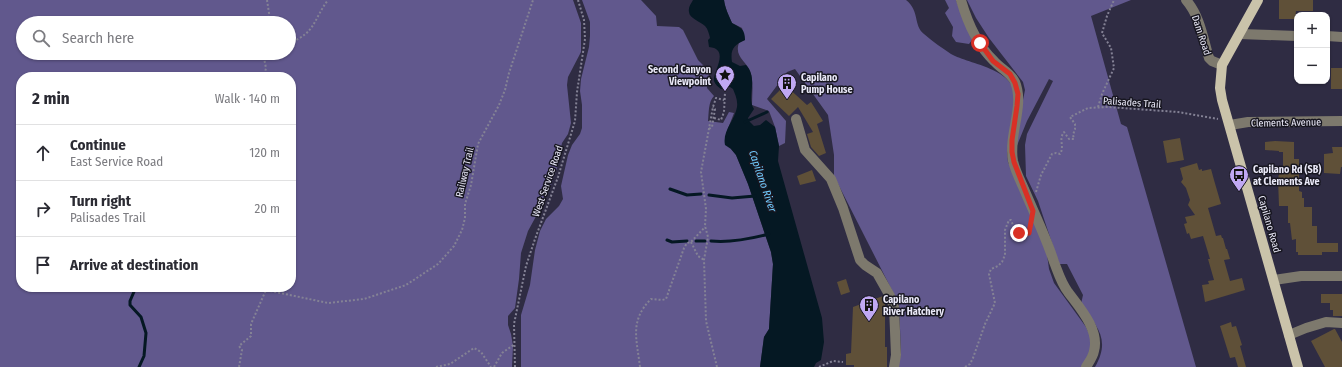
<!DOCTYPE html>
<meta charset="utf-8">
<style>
body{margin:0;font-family:"Fira Sans Condensed",sans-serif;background:#f2f2f3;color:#2b2b33}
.controls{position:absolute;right:12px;top:12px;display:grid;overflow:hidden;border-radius:8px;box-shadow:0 1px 3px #0004}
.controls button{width:36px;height:36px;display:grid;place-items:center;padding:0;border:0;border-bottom:1px solid #e1e1e2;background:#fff;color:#2b2b33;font:20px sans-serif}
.stop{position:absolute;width:12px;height:12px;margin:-9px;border:3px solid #d93025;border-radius:50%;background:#fff}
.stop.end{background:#d93025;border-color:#fff;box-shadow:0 1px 4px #0008}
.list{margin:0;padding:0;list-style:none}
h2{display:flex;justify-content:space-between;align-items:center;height:52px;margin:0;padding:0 16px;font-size:17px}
h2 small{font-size:13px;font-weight:400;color:#7c7c81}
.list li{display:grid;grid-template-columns:26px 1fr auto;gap:12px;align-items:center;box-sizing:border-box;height:56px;padding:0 16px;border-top:1px solid #e1e1e2}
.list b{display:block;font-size:15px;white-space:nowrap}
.list p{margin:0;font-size:13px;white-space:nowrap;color:#7c7c81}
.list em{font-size:13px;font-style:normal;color:#7c7c81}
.icon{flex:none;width:22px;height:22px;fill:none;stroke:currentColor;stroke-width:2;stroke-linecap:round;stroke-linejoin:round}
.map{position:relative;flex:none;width:1342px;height:367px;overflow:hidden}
.search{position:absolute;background:#fff;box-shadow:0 1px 3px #0004;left:16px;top:16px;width:280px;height:44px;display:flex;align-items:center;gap:10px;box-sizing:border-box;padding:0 14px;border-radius:22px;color:#7c7c81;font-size:15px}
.panel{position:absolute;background:#fff;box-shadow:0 1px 3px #0004;left:16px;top:72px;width:280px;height:220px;border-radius:16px}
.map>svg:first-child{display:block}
.forest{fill:#61588d;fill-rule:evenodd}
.water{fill:#051823}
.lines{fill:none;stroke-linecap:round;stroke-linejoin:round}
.stream{stroke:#051823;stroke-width:3}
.building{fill:#5f5038}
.path{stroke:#848295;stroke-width:2;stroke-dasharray:2 2;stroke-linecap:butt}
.minor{stroke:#7d796d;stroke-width:10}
.major{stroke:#cac3aa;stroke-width:10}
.route{stroke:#d93025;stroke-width:5}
.labels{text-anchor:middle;stroke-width:3;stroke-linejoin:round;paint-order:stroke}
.street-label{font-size:10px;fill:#eae9f8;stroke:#171620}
.poi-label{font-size:10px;font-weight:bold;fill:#eae9f8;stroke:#171620;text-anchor:start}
.water-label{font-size:11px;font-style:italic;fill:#71ccff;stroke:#171620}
</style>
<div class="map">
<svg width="1342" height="367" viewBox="0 0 1342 367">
<rect width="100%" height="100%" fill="#2f2c43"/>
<path class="forest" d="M 0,0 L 573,0 L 581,23 L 581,52 L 568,77 L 567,85 L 571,123 L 568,134 L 562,143 L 558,165 L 552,183 L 540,209 L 528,231 L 521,253 L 519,279 L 515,308 L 508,316 L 508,325 L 511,334 L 513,346 L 512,367 L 0,367 ZM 23,23 L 289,23 L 289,53 L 23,53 ZM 21,77 L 291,77 L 291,287 L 21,287 Z
M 582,0 L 641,0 L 656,16 L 657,26 L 679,27 L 683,30 L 698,60 L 709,71 L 707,88 L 714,96 C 708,102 709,113 708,121 L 723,123 L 729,112 L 734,113 L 727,131 L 731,149 L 736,155 L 748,184 L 771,252 L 773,264 L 769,329 L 764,337 L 760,367 L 521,367 L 521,315 L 530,285 L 535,250 L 540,231 L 546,219 L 559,206 L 563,199 L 561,186 L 568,155 L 572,145 L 580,134 L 582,128 L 582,105 L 580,91 L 581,79 L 589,47 L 590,36 L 590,22 Z
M 724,0 L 906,0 C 920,11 913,25 924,34 C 932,41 942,48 951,54 C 971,65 1015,68 1015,98 C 1015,116 1010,135 1007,153 L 1008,162 L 1046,247 L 1049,269 L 1054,283 L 1086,327 L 1092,340 L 1092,347 L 1082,367 L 898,367 L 901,353 L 899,304 L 834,176 L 834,155 L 828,115 L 795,69 L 787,72 L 767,99 L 786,121 L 785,143 L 779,146 L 775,127 L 769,111 L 752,105 C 752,94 754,82 750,71 C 746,61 734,56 739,43 L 745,40 L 742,28 L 732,23 C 729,16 725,8 724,0 Z
M 945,0 L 956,0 L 972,40 L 969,44 L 956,42 L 952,36 L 953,27 L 945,13 L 949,8 Z
M 967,0 L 1131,0 L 1091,16 L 1121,124 L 1127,127 L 1196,367 L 1095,367 C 1111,339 1097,327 1081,304 L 1083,295 L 1067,264 L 1059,264 L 1038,201 L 1026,176 L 1025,145 L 1027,134 L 1053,81 L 1049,79 L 1027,121 L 1016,148 L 1015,140 L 1025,90 L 1023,82 L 989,38 L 976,18 Z"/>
<path class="water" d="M 693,0 L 724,0 C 725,8 729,16 732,23 C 741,28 745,29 745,40 C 734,45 730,49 732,62 L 740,66 L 746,65 C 759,79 746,97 754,109 L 748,118 L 749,121 L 754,126 L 760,125 L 766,120 L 775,127 L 779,146 L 778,161 L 822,318 L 824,342 L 821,360 L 816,363 L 814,367 L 760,367 L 764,337 L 769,329 L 773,264 L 771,252 L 748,184 L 736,155 L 731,149 L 725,145 C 722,131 735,120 737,107 C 738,100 735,94 733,89 L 730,87 L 721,89 C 718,87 715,84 714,81 C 712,73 731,49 709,47 L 708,40 L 710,38 C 709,34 708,29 705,26 C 701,22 689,18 689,12 C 688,7 691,4 693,0 Z"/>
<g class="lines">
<path class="stream" d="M 745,122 L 767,112
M 670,189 L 687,195 L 701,194
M 709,195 L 732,198 L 755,196
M 667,240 L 672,242 L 687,241
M 696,241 L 705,241
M 711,241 C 730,243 750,239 769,234
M 136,287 L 130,301 L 130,305 L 141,317 L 146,333 L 144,356 L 139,367"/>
</g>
<path class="building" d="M 1279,0 L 1313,0 L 1313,11 L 1296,11 L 1295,19 L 1279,19 Z
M 1331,68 L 1342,68 L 1342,89 L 1331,89 Z
M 785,85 L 807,105 L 811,102 L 823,121 L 817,124 L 826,153 L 819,156 L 811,147 L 807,134 L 813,132 L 798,107 L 789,116 L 771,99 Z
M 1180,138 L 1184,160 L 1167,163 L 1163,141 Z
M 1275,141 L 1294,142 L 1294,159 L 1299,159 L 1299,191 L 1302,192 L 1302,198 L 1304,198 L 1304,207 L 1312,207 L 1312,226 L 1317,226 L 1317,243 L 1338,243 L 1338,252 L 1322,252 L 1322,255 L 1298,255 L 1298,252 L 1296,252 L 1296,239 L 1292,240 L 1290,223 L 1288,223 L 1288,206 L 1279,206 L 1278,179 L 1279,174 L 1283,174 L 1283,152 L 1279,152 L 1279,151 L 1265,150 L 1265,142 Z
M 1332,147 L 1342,147 L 1342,167 L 1341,167 L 1340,174 L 1324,173 L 1324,154 L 1333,153 Z
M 1197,163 L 1199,170 L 1202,169 L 1202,171 L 1211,169 L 1214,180 L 1221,204 L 1208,208 L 1216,236 L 1221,235 L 1222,238 L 1223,238 L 1226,249 L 1227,249 L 1230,259 L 1224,260 L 1230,281 L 1242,278 L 1245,290 L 1205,302 L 1202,285 L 1209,284 L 1208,281 L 1214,280 L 1208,259 L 1210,259 L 1203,236 L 1191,239 L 1189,233 L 1187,234 L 1184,224 L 1187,223 L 1185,217 L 1195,215 L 1188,205 L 1190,200 L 1186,188 L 1181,182 L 1183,179 L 1180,168 Z
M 812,170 L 816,181 L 800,185 L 797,176 Z
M 846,279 L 850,292 L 841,295 L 837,282 Z
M 1321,294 L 1342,294 L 1342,316 L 1333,316 L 1333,310 L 1330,310 L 1330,303 L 1321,303 Z
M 883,296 L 885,302 L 885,347 L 887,347 L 887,367 L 854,367 L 854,365 L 846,365 L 846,354 L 851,353 L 853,307 Z
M 1231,322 L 1232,327 L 1236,326 L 1242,345 L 1240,346 L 1246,367 L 1238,367 L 1235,357 L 1230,358 L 1220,326 Z
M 1334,329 L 1335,329 L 1342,342 L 1342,367 L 1325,367 L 1311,341 Z"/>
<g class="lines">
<path class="path" d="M 267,0 L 269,13 L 268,23
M 289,43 C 316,33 313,20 328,0
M 263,53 L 266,68 L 264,77
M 1098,107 L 1102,94 L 1114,68 L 1111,48 L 1102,33 L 1107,16 L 1114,0
M 714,118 L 721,120 L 724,112 L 725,92
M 709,129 L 712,127 L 715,109 L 713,107
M 1036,192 L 1041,175 L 1052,154 L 1056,153 L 1060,154 C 1065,146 1058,140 1064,132 L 1069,139 L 1074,139 L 1073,135 L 1075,129 L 1075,124 L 1070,117 L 1088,108 L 1108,107 L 1178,112 L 1218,119
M 691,242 L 698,256 L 704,260
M 259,287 L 266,290 L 328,303 L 364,299 L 406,285 L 438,264 L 454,246 L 462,230 L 465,218 L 465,204 L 471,185 L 478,144 L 499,105 L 505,90 L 509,73 L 533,0
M 239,367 L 242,350 L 239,346 L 251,336 L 251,324 L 266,290
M 436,367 L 450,364 L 474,348 L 481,352 L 491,367
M 494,367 L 502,353 L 515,344
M 515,367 L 514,324 L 526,266 L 535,239 L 558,177 L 575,121 L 577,92 L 585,39 L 584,20 L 578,0
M 640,367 C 637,340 629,321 651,299 L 662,300 L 666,299 L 684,248 L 687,243 L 691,242 L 705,227
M 717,367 L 706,321 L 704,260 L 708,237 L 705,226 L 706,209 L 701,172 L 713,107 L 716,98 L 724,100
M 819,367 L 833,361 L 843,362
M 965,367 L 970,364 L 973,358 L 985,324 L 995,303 L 989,274 L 991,269 L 998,266 L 1002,262 L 1005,255 L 1005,230 L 1009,220 L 1011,220 C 1014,228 1018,236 1029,233 L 1030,228"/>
<path class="minor" d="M 961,0 C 967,21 978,46 994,61 C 1001,69 1011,73 1015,82 C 1025,106 1008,135 1013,161 C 1015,170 1020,180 1024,189 C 1034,213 1046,237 1054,262 C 1058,272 1061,283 1068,292 C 1079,307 1100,330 1094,351 C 1093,357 1089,362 1086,367
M 1186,0 C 1200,16 1203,38 1209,58 L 1212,61 L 1222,65
M 1240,34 L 1297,36
M 1327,36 L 1342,37
M 796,119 L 805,150 L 831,179 L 843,208 L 860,260 L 865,265 L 877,273 L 890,296 L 894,307 L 896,355 L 894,367
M 1230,125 L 1248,122 L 1342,121
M 1274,280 L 1301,276 L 1342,276
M 1289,335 L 1306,328 L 1326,322 L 1342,323"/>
<path class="major" d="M 1258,0 L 1222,65 L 1220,88 L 1222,100 L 1298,367"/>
</g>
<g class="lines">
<path class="route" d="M 980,43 L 993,61 L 1010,74 L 1015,83 L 1018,94 L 1017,106 L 1012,140 L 1012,152 L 1014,162 L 1033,211 L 1029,233 L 1022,234 L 1019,233"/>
</g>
<defs>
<g id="sight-pin" transform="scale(1)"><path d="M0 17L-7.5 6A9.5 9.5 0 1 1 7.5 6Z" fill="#c0a8f3" stroke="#171620"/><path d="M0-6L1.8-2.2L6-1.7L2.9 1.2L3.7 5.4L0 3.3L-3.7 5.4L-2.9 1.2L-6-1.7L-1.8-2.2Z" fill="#111"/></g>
<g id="building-pin" transform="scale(1)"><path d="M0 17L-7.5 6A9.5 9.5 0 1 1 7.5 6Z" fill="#c0a8f3" stroke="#171620"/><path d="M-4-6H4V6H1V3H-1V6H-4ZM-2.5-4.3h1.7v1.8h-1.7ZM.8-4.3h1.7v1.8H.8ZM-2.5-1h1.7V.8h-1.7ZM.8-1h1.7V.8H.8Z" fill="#111"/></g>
<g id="bus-pin" transform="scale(1)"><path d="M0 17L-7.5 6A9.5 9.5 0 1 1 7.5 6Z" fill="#c0a8f3" stroke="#171620"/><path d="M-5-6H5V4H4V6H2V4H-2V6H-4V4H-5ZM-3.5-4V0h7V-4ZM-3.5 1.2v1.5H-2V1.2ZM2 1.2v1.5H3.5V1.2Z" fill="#111"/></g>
</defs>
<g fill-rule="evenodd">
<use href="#sight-pin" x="725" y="75"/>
<use href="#building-pin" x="787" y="83"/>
<use href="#bus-pin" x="1239" y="175"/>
<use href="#building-pin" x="869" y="305"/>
</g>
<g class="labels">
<g class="street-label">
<text transform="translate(1202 35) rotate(72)" y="4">Dam Road</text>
<text transform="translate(1132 102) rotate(4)" y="4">Palisades Trail</text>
<text transform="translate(1286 122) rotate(-1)" y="4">Clements Avenue</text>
<text transform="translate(464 172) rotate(-77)" y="4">Railway Trail</text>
<text transform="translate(547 181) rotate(-71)" y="4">West Service Road</text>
<text transform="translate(1270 224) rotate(74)" y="4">Capilano Road</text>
</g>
<g class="poi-label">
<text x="711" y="73" text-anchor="end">Second Canyon<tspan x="711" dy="12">Viewpoint</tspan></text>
<text x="801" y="81">Capilano<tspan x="801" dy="12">Pump House</tspan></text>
<text x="1253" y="173">Capilano Rd (SB)<tspan x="1253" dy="12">at Clements Ave</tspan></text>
<text x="883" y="303">Capilano<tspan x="883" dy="12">River Hatchery</tspan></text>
</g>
<g class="water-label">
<text transform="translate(763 181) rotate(71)" y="4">Capilano River</text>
</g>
</g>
</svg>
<div class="controls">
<button>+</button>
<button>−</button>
</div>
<div class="stop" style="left:980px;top:43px"></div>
<div class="stop end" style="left:1019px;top:233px"></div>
<div class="search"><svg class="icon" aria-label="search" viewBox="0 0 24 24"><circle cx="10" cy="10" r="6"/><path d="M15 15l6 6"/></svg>Search here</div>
<section class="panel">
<h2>2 min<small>Walk · 140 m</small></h2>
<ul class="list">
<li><svg class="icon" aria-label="ahead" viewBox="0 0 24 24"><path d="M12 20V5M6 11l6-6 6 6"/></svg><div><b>Continue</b><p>East Service Road</p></div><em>120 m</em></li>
<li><svg class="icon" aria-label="right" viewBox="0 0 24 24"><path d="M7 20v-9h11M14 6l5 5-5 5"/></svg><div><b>Turn right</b><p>Palisades Trail</p></div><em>20 m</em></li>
<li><svg class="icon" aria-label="arrive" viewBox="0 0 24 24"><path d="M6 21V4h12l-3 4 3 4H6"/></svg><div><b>Arrive at destination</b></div></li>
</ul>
</section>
</div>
